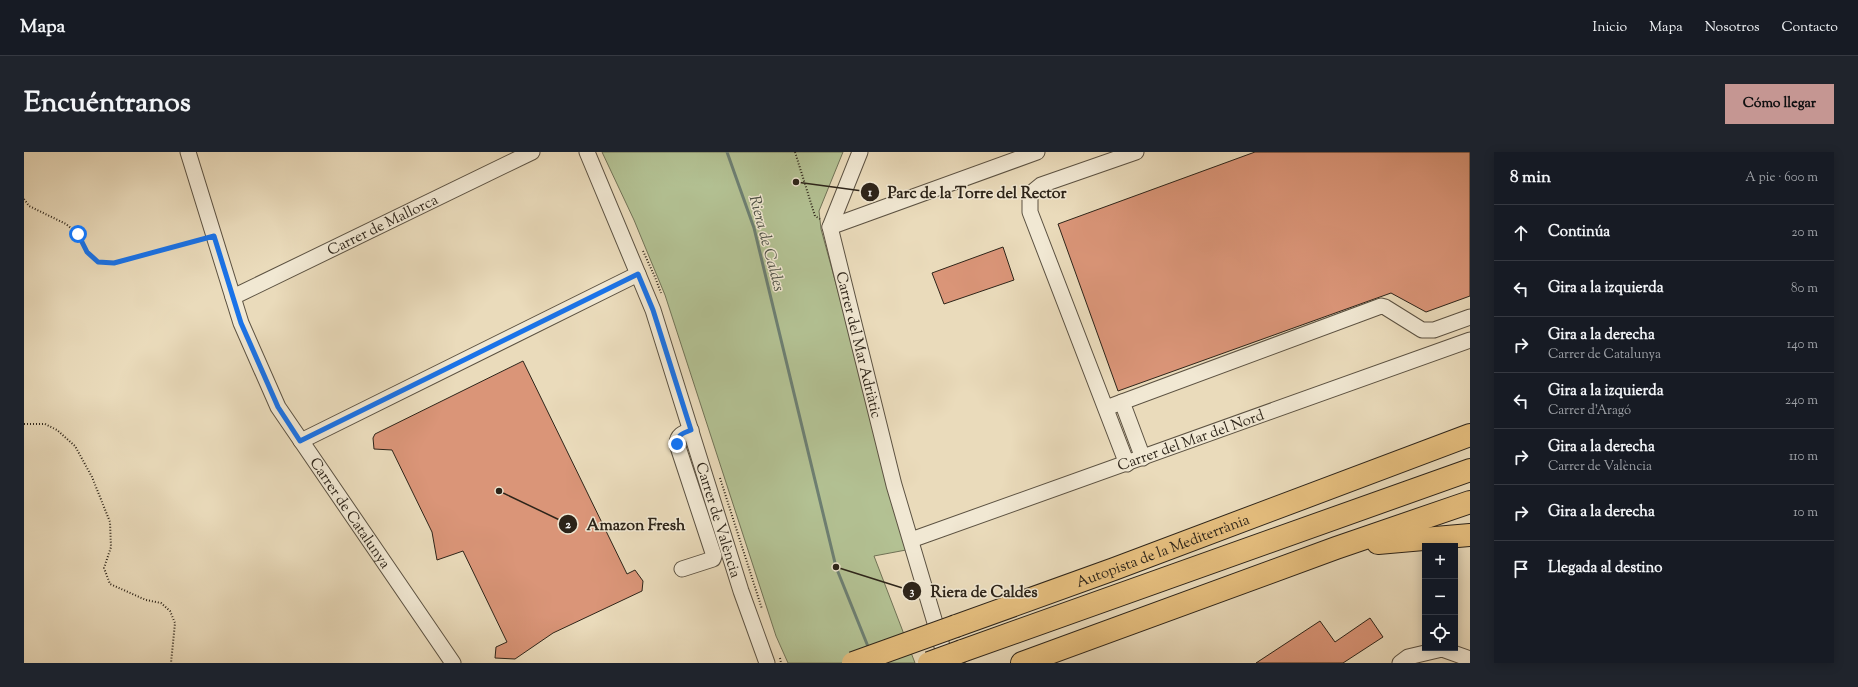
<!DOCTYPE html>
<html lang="es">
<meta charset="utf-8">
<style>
body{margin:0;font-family:"Sorts Mill Goudy",serif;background:#20242c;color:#f1f3f6}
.controls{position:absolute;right:12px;bottom:12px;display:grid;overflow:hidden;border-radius:0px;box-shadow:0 2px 10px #0003}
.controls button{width:36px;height:36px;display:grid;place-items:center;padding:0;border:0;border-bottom:1px solid #363941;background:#171b24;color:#f1f3f6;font:20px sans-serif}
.stop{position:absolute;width:12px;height:12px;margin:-9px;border:3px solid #1a73e8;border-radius:50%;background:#fff}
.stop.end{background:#1a73e8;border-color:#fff;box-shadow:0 1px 4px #0008}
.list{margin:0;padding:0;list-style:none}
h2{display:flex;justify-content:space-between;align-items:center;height:52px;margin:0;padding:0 16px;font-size:17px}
h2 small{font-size:13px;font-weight:400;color:#9ea1a6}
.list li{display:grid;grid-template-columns:26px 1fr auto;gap:12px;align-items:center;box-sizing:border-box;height:56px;padding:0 16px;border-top:1px solid #363941}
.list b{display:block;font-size:15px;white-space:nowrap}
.list p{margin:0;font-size:13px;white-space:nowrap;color:#9ea1a6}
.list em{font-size:13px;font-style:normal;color:#9ea1a6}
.icon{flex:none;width:22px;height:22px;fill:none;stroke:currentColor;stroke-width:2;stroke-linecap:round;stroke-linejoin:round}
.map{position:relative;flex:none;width:1446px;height:511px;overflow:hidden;border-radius:0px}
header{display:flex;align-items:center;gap:24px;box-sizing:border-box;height:56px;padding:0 20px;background:#171b24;border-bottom:1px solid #363941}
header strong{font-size:19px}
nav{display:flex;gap:22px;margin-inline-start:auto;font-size:14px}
.intro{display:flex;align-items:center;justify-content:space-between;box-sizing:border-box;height:96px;padding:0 24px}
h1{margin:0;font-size:28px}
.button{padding:10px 18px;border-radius:0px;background:#c59692;color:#111;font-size:14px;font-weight:700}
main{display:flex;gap:24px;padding:0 24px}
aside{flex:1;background:#171b24;border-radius:0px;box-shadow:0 2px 10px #0003}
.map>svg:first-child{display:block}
.green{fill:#b3c193;stroke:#707256}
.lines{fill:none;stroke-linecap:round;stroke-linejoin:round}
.stream{stroke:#6d7f72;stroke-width:3}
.building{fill:#da9578;stroke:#2d2419}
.minor-casing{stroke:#5c5242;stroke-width:17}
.highway-casing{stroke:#2d2419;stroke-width:24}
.path{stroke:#2d2419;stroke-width:2;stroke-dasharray:1 2;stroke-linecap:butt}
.minor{stroke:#f1e8d3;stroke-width:15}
.highway{stroke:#e5be7e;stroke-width:22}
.highway-bridge-casing{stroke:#2d2419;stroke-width:24;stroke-linecap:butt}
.highway-bridge{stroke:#e5be7e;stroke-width:22}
.route{stroke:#1a73e8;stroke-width:5}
.labels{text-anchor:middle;stroke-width:3;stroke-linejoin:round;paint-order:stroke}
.street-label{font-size:15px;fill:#2d2419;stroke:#f1e8d3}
.water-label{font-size:16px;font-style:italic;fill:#4d5146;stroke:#f1e8d3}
.leader{fill:none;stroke:#2d2419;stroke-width:1.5}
.callout-dot{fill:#2d2419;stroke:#f1e8d3;stroke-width:1.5}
.mark-label{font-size:12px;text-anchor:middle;font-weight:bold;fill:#fff}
.callout-label{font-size:16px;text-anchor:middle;font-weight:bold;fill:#2d2419;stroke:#f1e8d3;stroke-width:3;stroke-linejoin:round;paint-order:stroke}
</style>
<header>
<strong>Mapa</strong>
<nav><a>Inicio</a><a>Mapa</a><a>Nosotros</a><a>Contacto</a></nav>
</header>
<div class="intro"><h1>Encuéntranos</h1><a class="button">Cómo llegar</a></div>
<main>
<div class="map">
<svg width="1446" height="511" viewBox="0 0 1446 511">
<rect width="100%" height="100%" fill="#eadbbb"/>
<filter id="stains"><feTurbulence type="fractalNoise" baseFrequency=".005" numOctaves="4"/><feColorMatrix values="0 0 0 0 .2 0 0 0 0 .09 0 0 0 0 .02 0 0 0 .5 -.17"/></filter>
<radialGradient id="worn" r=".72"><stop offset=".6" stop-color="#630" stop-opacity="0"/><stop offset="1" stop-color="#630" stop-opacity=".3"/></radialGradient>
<path class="green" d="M 578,0 L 819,0 L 795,59 L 797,77 L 877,370 L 882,398 L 850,404 L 891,511 L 764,511 L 752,484 L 641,143 L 610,68 Z"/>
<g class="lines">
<path class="stream" d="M 703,0 L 730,76 L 812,415 L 845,497"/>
</g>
<path class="building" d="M 1231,0 L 1446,0 L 1446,144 L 1402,160 L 1367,141 L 1094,239 L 1034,72 Z
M 979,95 L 990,128 L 920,152 L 908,121 Z
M 499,209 L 603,422 L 611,418 L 619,429 L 618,439 L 529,481 L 491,507 L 471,506 L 472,495 L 483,490 L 439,399 L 413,408 L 408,380 L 368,298 L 350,297 L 349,286 L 351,282 Z
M 1346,466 L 1359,485 L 1319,511 L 1232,511 L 1296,469 L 1311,490 Z"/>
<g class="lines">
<g class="minor-casing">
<g id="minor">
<path id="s1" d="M 164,0 L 217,171 L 254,255 L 429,511"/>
<path id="s2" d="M 563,0 L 629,158 L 717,439 L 743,511"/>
<path id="s3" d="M 836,0 L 806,75 L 870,333 L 923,511"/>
<path d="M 806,75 L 1013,0"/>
<path id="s4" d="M 209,145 L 508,0"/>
<path d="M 1098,250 L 1119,306"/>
<path d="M 1082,256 L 1357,154 L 1361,155 L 1398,178 L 1410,178 L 1446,165"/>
<path d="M 277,289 L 614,122"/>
<path d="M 1103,312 L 1006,60 L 1006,42 L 1017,33 L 1112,0"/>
<path id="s5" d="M 887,388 L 1446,188"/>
<path d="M 658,417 L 689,407 L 690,404 L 653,292 C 653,283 659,281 667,278"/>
<path d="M 1376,511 L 1384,505 L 1418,497 L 1446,507"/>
</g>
</g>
<g class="highway-casing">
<g id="highway">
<path d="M 1354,391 L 1446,383"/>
<path id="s6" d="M 932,474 L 1090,417 L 1446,283"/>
<path d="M 938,499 L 1446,318"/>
<path d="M 998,511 L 1312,396 L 1446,350"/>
</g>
</g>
<path class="path" d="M 771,0 L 791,64 L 796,67
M 0,47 L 5,54 L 42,72 L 54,82 L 63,100 L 74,110 L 90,111 L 177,87
M 619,99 L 631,125 L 637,141
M 0,272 L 21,272 L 33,278 L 51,294 L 68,325 L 86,370 L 87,395 L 80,416 L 86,432 L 122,448 L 137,451 L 146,459 L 151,471 L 147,511
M 696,326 L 738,457
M 756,506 L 757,511"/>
<use href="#minor" class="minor"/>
<use href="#highway" class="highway"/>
<g class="highway-bridge-casing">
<path id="highway-bridge" d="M 829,511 L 932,474
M 905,511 L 938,499"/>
</g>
<use href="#highway-bridge" class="highway-bridge"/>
</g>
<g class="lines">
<path class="route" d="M 54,82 L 63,100 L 74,110 L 90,111 L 190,84 L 217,171 L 254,255 L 276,289 L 614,122 L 629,158 L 667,278 C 659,281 653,283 653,292"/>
</g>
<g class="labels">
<g class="street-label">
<text dy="5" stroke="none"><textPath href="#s4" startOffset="166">Carrer de Mallorca</textPath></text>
<text dy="5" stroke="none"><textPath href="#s3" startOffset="202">Carrer del Mar Adriàtic</textPath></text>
<text dy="5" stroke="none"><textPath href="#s5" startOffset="297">Carrer del Mar del Nord</textPath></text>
<text dy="5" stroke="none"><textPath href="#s1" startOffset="399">Carrer de Catalunya</textPath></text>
<text dy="5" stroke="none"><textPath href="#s2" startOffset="391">Carrer de València</textPath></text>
<text dy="5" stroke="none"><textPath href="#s6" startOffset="220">Autopista de la Mediterrània</textPath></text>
</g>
<g class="water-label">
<text transform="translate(744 91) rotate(75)" y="6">Riera de Caldes</text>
</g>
</g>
<path class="leader" d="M772 30L846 40M475 339L544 372M812 415L888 439"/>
<g class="callout-dot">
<circle cx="772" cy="30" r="4"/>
<circle cx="475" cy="339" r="4"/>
<circle cx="812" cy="415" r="4"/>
<circle cx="846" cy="40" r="10"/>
<circle cx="544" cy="372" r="10"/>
<circle cx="888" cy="439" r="10"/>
</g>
<g class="mark-label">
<text x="846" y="44">1</text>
<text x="544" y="376">2</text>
<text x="888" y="443">3</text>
</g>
<g class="callout-label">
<text x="953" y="46">Parc de la Torre del Rector</text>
<text x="612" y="378">Amazon Fresh</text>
<text x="960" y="445">Riera de Caldes</text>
</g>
<rect width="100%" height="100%" filter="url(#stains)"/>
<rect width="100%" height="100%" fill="url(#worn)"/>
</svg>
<div class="controls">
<button>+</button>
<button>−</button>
<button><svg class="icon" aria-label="locate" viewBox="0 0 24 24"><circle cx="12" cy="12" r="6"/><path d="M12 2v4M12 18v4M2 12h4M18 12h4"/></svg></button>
</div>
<div class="stop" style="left:54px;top:82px"></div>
<div class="stop end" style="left:653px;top:292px"></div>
</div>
<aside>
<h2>8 min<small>A pie · 600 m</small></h2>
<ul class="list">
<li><svg class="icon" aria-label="ahead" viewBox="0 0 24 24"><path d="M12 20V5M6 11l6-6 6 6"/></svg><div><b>Continúa</b></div><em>20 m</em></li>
<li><svg class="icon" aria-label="left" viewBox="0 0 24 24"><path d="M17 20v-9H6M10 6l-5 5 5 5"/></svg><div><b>Gira a la izquierda</b></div><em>80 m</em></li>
<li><svg class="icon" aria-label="right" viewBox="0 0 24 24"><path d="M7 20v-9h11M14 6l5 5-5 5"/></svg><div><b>Gira a la derecha</b><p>Carrer de Catalunya</p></div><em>140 m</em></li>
<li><svg class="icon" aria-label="left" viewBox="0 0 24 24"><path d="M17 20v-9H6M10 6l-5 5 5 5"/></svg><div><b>Gira a la izquierda</b><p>Carrer d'Aragó</p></div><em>240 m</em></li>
<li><svg class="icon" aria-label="right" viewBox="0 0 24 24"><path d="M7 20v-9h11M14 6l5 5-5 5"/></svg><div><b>Gira a la derecha</b><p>Carrer de València</p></div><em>110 m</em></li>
<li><svg class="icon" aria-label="right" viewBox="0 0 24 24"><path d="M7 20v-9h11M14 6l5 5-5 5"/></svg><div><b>Gira a la derecha</b></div><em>10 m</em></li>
<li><svg class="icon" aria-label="arrive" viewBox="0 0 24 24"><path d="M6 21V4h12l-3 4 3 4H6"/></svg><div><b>Llegada al destino</b></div></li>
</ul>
</aside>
</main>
